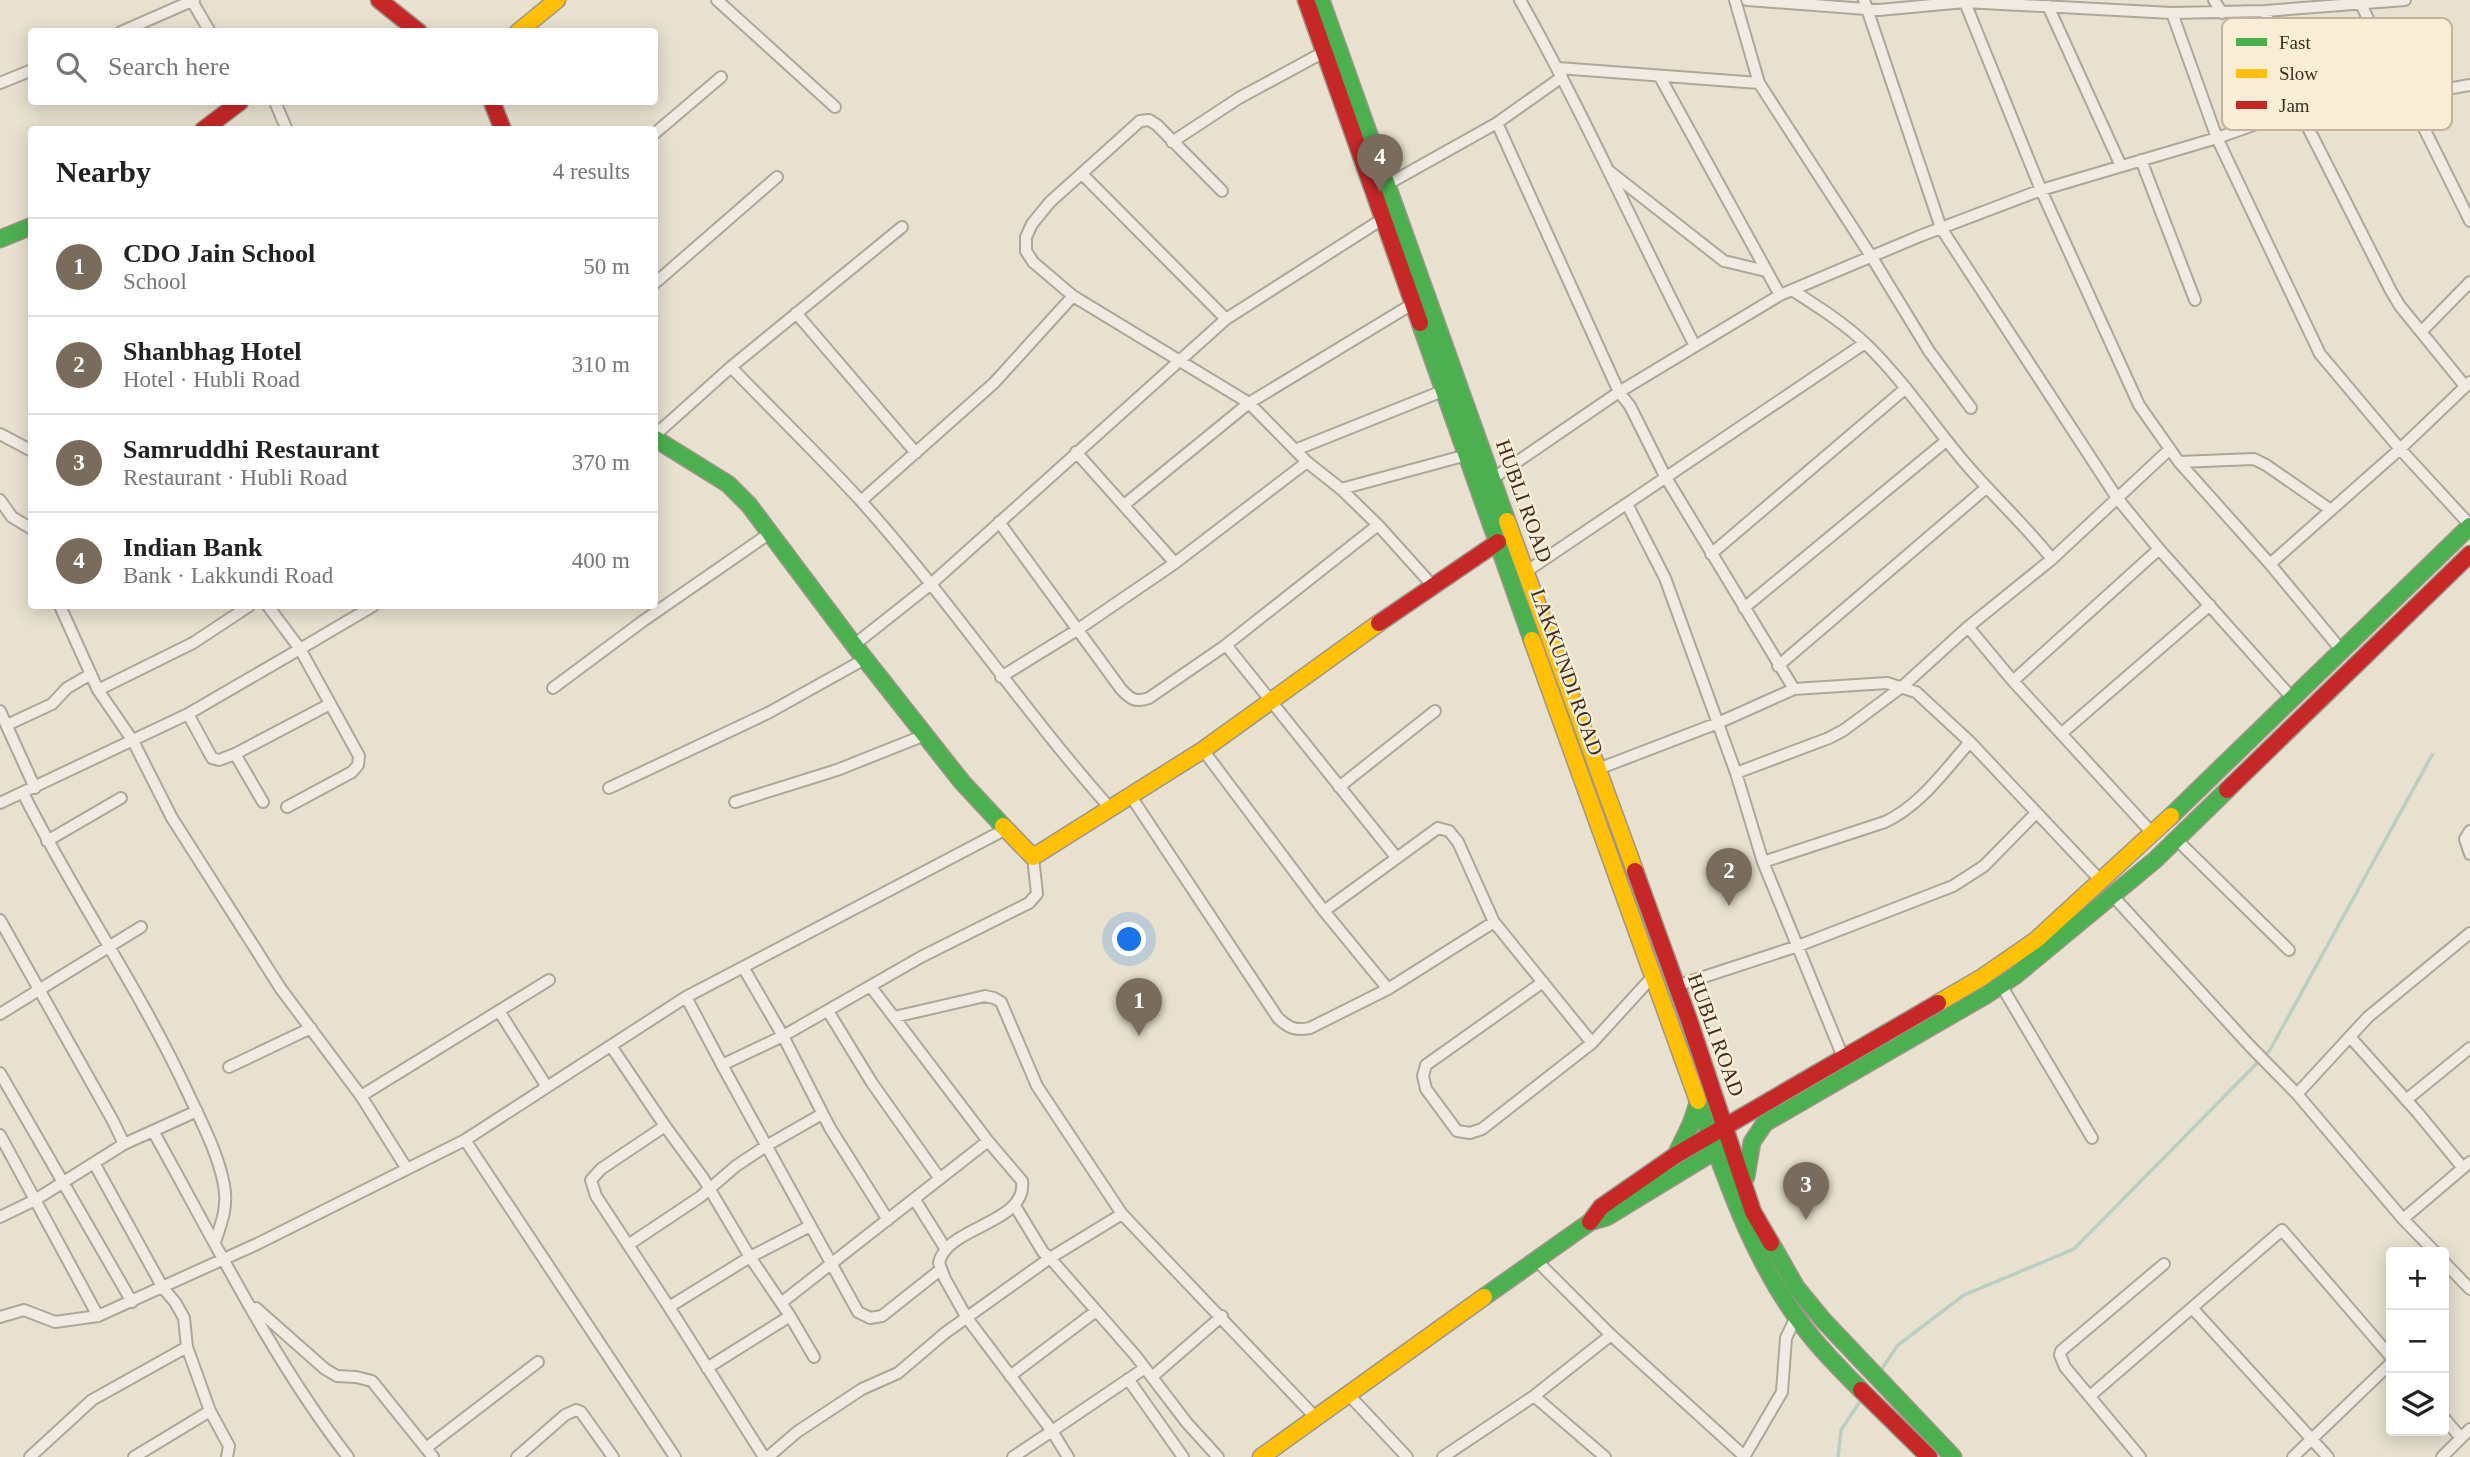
<!DOCTYPE html>
<meta charset="utf-8">
<style>
body{margin:0;font-family:Georgia,serif;background:#f2f2f2;color:#222}
.controls{position:absolute;right:21px;bottom:21px;display:grid;overflow:hidden;border-radius:7px;box-shadow:0 4px 18px #0003}
.controls button{width:63px;height:63px;display:grid;place-items:center;padding:0;border:0;border-bottom:2px solid #e0e0e0;background:#fff;color:#222;font:35px sans-serif}
.you{position:absolute;left:1130px;top:940px;width:24px;height:24px;margin:-18px;border:5px solid #fff;border-radius:50%;background:#1a73e8;box-shadow:0 0 0 10px #1a73e833}
.badge{display:grid;place-items:center;width:46px;height:46px;border-radius:50%;background:#7a6c5c;color:#fff;font-size:23px;font-weight:700}
.pin{position:absolute;translate:-50% -58px;filter:drop-shadow(0 2px 4px #0008)}
.pin::after{content:'';position:absolute;top:37px;width:24px;height:21px;background:inherit;clip-path:polygon(0 0,100% 0,50% 100%)}
.list{margin:0;padding:0;list-style:none}
h2{display:flex;justify-content:space-between;align-items:center;height:91px;margin:0;padding:0 28px;font-size:30px}
h2 small{font-size:23px;font-weight:400;color:#767676}
.list li{display:grid;grid-template-columns:46px 1fr auto;gap:21px;align-items:center;box-sizing:border-box;height:98px;padding:0 28px;border-top:2px solid #e0e0e0}
.list b{display:block;font-size:26px;white-space:nowrap}
.list p{margin:0;font-size:23px;white-space:nowrap;color:#767676}
.list em{font-size:23px;font-style:normal;color:#767676}
.icon{flex:none;width:38px;height:38px;fill:none;stroke:currentColor;stroke-width:2;stroke-linecap:round;stroke-linejoin:round}
.map{position:relative;flex:none;width:2470px;height:1457px;overflow:hidden}
.search{position:absolute;background:#fff;box-shadow:0 4px 18px #0003;left:28px;top:28px;width:630px;height:77px;display:flex;align-items:center;gap:18px;box-sizing:border-box;padding:0 24px;border-radius:7px;color:#767676;font-size:26px}
.panel{position:absolute;background:#fff;box-shadow:0 4px 18px #0003;left:28px;top:126px;width:630px;height:483px;border-radius:7px}
.map>svg:first-child{display:block}
.lines{fill:none;stroke-linecap:round;stroke-linejoin:round}
.stream{stroke:#bacec2;stroke-width:3.5}
.street-casing{stroke:#aea698;stroke-width:14}
.fast-casing{stroke:#9e9588;stroke-width:19}
.slow-casing{stroke:#9e9588;stroke-width:19}
.jam-casing{stroke:#9e9588;stroke-width:19}
.street{stroke:#f0ebe2;stroke-width:10}
.fast{stroke:#4caf50;stroke-width:16}
.slow{stroke:#ffc107;stroke-width:16}
.jam{stroke:#c62828;stroke-width:16}
.labels{text-anchor:middle;stroke-width:5;stroke-linejoin:round;paint-order:stroke}
.street-label{font-size:21px;fill:#3f2d1e;stroke:#f9eed5}
.key{fill:#f9eed5;stroke:#c1b49e;stroke-width:2}
.key-label{font-size:19px;fill:#3f2d1e}
</style>
<div class="map">
<svg width="2470" height="1457" viewBox="0 0 2470 1457">
<rect width="100%" height="100%" fill="#e8e1d0"/>
<g class="lines">
<path class="stream" d="M 1879,1373 L 1898,1345 L 1964,1295 L 2074,1249 L 2270,1050 L 2432,755
M 1838,1457 L 1841,1430 L 1861,1400"/>
<g class="street-casing">
<path id="street" d="M 717,0 L 835,107
M 1520,0 C 1583,112 1636,231 1695,346
M 1735,0 L 1759,83 L 1871,256 L 1929,351 L 1971,408
M 1747,0 L 1879,10 L 1965,2 L 2172,13 L 2265,11 L 2405,0
M 1864,0 L 1941,228 L 2117,498 L 2159,549 L 2293,699
M 1964,0 L 2041,190 L 2139,405 L 2179,462 L 2270,564 L 2342,651
M 2214,0 L 2222,13
M 192,1 L 210,32
M 2361,4 L 2384,53 L 2408,96 L 2470,221
M 2048,6 L 2121,166
M 2265,11 L 2294,100 L 2391,291 L 2400,306 L 2465,386
M 2172,13 L 2217,138 L 2320,354 L 2400,449 L 2470,525
M 121,32 L 194,0
M 1558,68 L 1759,83
M 1660,77 L 1780,295
M 0,83 L 32,70
M 2408,96 L 2470,85
M 275,102 L 287,130
M 1497,123 L 1619,392 L 1630,406 L 1665,476 L 1794,689 L 1887,683 L 1916,692 L 1970,742 L 2101,881
M 654,134 L 721,77
M 1172,142 L 1239,98 L 1324,52
M 2141,160 L 2195,300
M 1609,171 L 1724,261 L 1766,271
M 1083,175 L 1226,319
M 1388,184 L 1497,123 L 1562,77
M 1222,191 L 1157,125 L 1149,120 L 1140,121 L 1050,202 L 1032,224 L 1026,237 L 1026,251 L 1033,262 L 1073,296 L 1249,403 L 1307,462 L 1341,489 L 1378,525 L 1432,585
M 654,284 L 777,177
M 1792,290 C 1817,306 1844,323 1866,344 C 1903,380 1932,424 1965,463 C 1993,496 2025,525 2052,559
M 796,313 L 916,453
M 2421,332 L 2470,282
M 731,367 C 774,412 819,455 861,501 C 949,599 1022,709 1110,808
M 0,434 L 32,451
M 654,436 L 731,367 L 902,227
M 1295,450 L 1445,390
M 1076,452 L 1175,563
M 2179,462 L 2254,459 L 2266,465 L 2331,510
M 1492,479 L 1619,392 L 1780,295 L 1920,236 L 2041,190 L 2217,138 L 2299,109
M 1341,489 L 1467,455
M 0,500 L 12,517 L 32,529
M 861,501 L 994,383 L 1073,296
M 1627,504 L 1665,578 L 1736,773 L 1763,862 L 1843,1057
M 1124,505 L 1249,403 L 1414,303
M 999,522 L 1121,689 C 1130,699 1136,703 1149,698 L 1226,645 L 1378,525
M 1711,554 L 1906,388
M 2270,564 L 2400,449 L 2470,382
M 1527,571 L 1865,343
M 60,606 L 98,690 L 133,741 L 172,818 L 281,989 L 361,1096 L 407,1169
M 1744,608 L 1946,441
M 1968,627 L 2013,681 L 2153,834
M 854,645 L 931,584 L 1226,319 L 1384,218
M 1226,645 L 1396,857
M 1778,666 L 1986,488
M 1001,677 L 1077,630 L 1175,563 L 1307,462
M 2013,681 L 2159,549
M 553,688 L 643,621 L 770,533
M 98,690 L 193,643 L 249,606
M 0,711 L 35,788
M 188,714 L 212,758 L 219,760 L 235,754 L 263,802
M 7,725 L 52,704 L 67,688 L 91,674
M 2062,733 L 2210,605
M 1203,750 L 1324,911 L 1388,989
M 235,754 L 330,704
M 1598,769 L 1718,723 L 1794,689
M 1736,773 L 1829,738 L 1844,730 L 1903,686 L 1968,627 L 2052,559 L 2170,449
M 1339,787 L 1435,711
M 609,788 L 768,713 L 865,659
M 23,793 C 74,895 139,988 187,1091 C 201,1121 218,1153 224,1185 C 228,1206 222,1222 215,1242
M 1130,795 L 1278,1018 C 1289,1028 1295,1031 1310,1028 L 1388,989 L 1494,922 L 1592,1043
M 735,802 L 837,770 L 925,735
M 0,803 L 188,714 L 300,649 L 268,606
M 287,807 L 352,772 L 358,765 L 359,756 L 300,649 L 373,606
M 2470,831 L 2465,839 L 2470,854
M 2176,839 L 2289,950
M 47,841 L 121,798
M 1763,862 L 1885,822 C 1921,805 1944,771 1970,742
M 2112,895 L 2249,1045 L 2297,1094 L 2403,1219 L 2435,1252
M 1324,911 L 1438,828 L 1449,831 L 1458,842 L 1494,922
M 0,920 L 113,1121 L 124,1144
M 743,967 L 783,1036 L 722,1065 L 858,1312 L 870,1318 L 882,1316 L 940,1270
M 1543,982 L 1426,1065 L 1423,1076 L 1426,1089 L 1457,1131 L 1470,1133 L 1482,1129 L 1592,1043 L 1654,975
M 2001,985 L 2092,1138
M 1676,986 L 1798,946 L 1953,886 L 1984,866 L 2036,813
M 871,987 L 988,1141 L 1022,1181 C 1028,1224 946,1226 939,1263 L 945,1279 L 967,1318 L 1052,1431 L 1013,1457
M 686,997 L 722,1065
M 499,1011 L 547,1087
M 828,1011 L 872,1083 L 940,1179
M 0,1014 L 141,927
M 894,1017 L 985,996 L 994,998 L 1001,1002 L 1037,1086 L 1122,1214 L 1317,1419
M 2351,1038 L 2418,1113 L 2463,1168
M 611,1046 L 665,1126 L 703,1178 L 750,1257 L 790,1316 L 814,1357
M 229,1067 L 311,1028
M 0,1073 L 132,1302
M 2297,1094 L 2368,1017 L 2470,933
M 361,1096 L 549,980
M 2406,1100 L 2470,1048
M 665,1126 L 601,1169 L 591,1180 L 596,1196 L 669,1307 L 750,1257 L 810,1226
M 153,1131 C 214,1240 272,1359 348,1457
M 0,1135 L 98,1316
M 465,1140 L 675,1457
M 94,1163 L 163,1288 L 175,1302 L 184,1318 L 187,1347 L 210,1411 L 229,1446 L 227,1457
M 915,1200 L 945,1248
M 1015,1206 L 1043,1252 L 1050,1258 L 1122,1214
M 0,1217 L 35,1200 L 124,1144 L 197,1111
M 2403,1219 L 2470,1162
M 888,1220 L 830,1128 L 783,1036 L 921,957 L 1029,903 L 1037,894 L 1033,857
M 628,1245 L 700,1197 L 736,1166 L 766,1146 L 822,1114
M 1536,1260 L 1611,1335 L 1744,1456
M 2444,1262 L 2470,1289
M 781,1303 L 988,1141
M 669,1307 L 764,1457
M 256,1308 L 325,1369 L 337,1376 L 356,1377 L 372,1381 L 433,1457
M 2193,1309 L 2328,1457
M 0,1317 L 24,1310 L 55,1322 L 98,1316 L 257,1244 L 465,1140 L 686,997 L 1006,829
M 707,1368 L 790,1316
M 1010,1376 L 1096,1311
M 1152,1377 L 1222,1316
M 1128,1379 L 1183,1457
M 1348,1394 L 1407,1457
M 1534,1396 L 1605,1457
M 2090,1396 L 2282,1230 L 2391,1357
M 2444,1418 L 2461,1438
M 426,1448 L 538,1362
M 30,1457 L 92,1400 L 187,1347
M 134,1457 L 210,1411
M 517,1457 L 565,1415 L 576,1410 L 581,1412 L 613,1457
M 768,1457 L 797,1432 L 862,1389 L 898,1373 L 945,1333 L 1050,1258 L 1135,1355 L 1187,1423 L 1218,1457
M 1068,1457 L 1052,1431 L 1145,1368
M 1443,1457 L 1534,1396 L 1611,1335
M 1744,1457 L 1782,1392 L 1786,1338 L 1796,1317
M 2140,1457 L 2065,1367 L 2060,1355 L 2061,1351 L 2164,1264
M 2293,1457 L 2391,1363
M 2442,1457 L 2470,1429"/>
</g>
<g class="fast-casing">
<path id="fast" d="M 1321,0 L 1507,521
M 0,239 L 32,226
M 1420,323 L 1532,640
M 654,438 L 728,484 L 749,505 L 854,645 L 962,782 L 1003,826
M 2171,816 L 2470,526
M 1698,1101 C 1726,1179 1752,1259 1803,1326 C 1820,1349 1841,1370 1861,1390
M 1676,1155 L 1691,1124 L 1698,1103
M 1746,1177 L 1752,1142 L 1765,1123 L 1986,995 L 2016,975 L 2155,860 L 2227,790
M 1771,1243 L 1796,1287 L 1823,1320 L 1953,1457
M 1484,1297 L 1590,1222 L 1607,1217 L 1725,1145"/>
</g>
<g class="slow-casing">
<path id="slow" d="M 518,32 L 557,0
M 1507,521 L 1635,871
M 1532,640 L 1698,1101
M 1003,826 L 1033,857 L 1203,750 L 1379,623
M 1938,1003 L 1981,978 L 2036,940 L 2171,816
M 1261,1457 L 1484,1297"/>
</g>
<g class="jam-casing">
<path id="jam" d="M 379,0 L 419,32
M 1306,0 L 1420,323
M 492,102 L 503,130
M 203,130 L 240,102
M 1379,623 L 1498,542
M 2227,790 L 2470,554
M 1635,871 L 1689,1020 L 1753,1212 L 1771,1243
M 1590,1222 L 1601,1207 L 1676,1155 L 1938,1003
M 1861,1390 L 1929,1457"/>
</g>
<use href="#street" class="street"/>
<use href="#fast" class="fast"/>
<use href="#slow" class="slow"/>
<use href="#jam" class="jam"/>
</g>
<g class="labels">
<g class="street-label">
<text transform="translate(1524 501) rotate(70)" y="7">HUBLI ROAD</text>
<text transform="translate(1567 672) rotate(70)" y="7">LAKKUNDI ROAD</text>
<text transform="translate(1716 1035) rotate(70)" y="7">HUBLI ROAD</text>
</g>
</g>
<rect x="2222" y="18" width="230" height="112" rx="10" class="key"/>
<rect x="2236" y="38" width="31" height="8" fill="#4caf50"/>
<rect x="2236" y="69" width="31" height="9" fill="#ffc107"/>
<rect x="2236" y="101" width="31" height="8" fill="#c62828"/>
<g class="key-label">
<text x="2279" y="49">Fast</text>
<text x="2279" y="80">Slow</text>
<text x="2279" y="112">Jam</text>
</g>
</svg>
<div class="controls">
<button>+</button>
<button>−</button>
<button><svg class="icon" aria-label="layers" viewBox="0 0 24 24"><path d="M12 4l9 5-9 5-9-5zM3 14l9 5 9-5"/></svg></button>
</div>
<div class="you"></div>
<div class="pin badge" style="left:1139px;top:1036px">1</div>
<div class="pin badge" style="left:1729px;top:906px">2</div>
<div class="pin badge" style="left:1806px;top:1220px">3</div>
<div class="pin badge" style="left:1380px;top:192px">4</div>
<div class="search"><svg class="icon" aria-label="search" viewBox="0 0 24 24"><circle cx="10" cy="10" r="6"/><path d="M15 15l6 6"/></svg>Search here</div>
<section class="panel">
<h2>Nearby<small>4 results</small></h2>
<ul class="list">
<li><span class="badge">1</span><div><b>CDO Jain School</b><p>School</p></div><em>50 m</em></li>
<li><span class="badge">2</span><div><b>Shanbhag Hotel</b><p>Hotel · Hubli Road</p></div><em>310 m</em></li>
<li><span class="badge">3</span><div><b>Samruddhi Restaurant</b><p>Restaurant · Hubli Road</p></div><em>370 m</em></li>
<li><span class="badge">4</span><div><b>Indian Bank</b><p>Bank · Lakkundi Road</p></div><em>400 m</em></li>
</ul>
</section>
</div>
